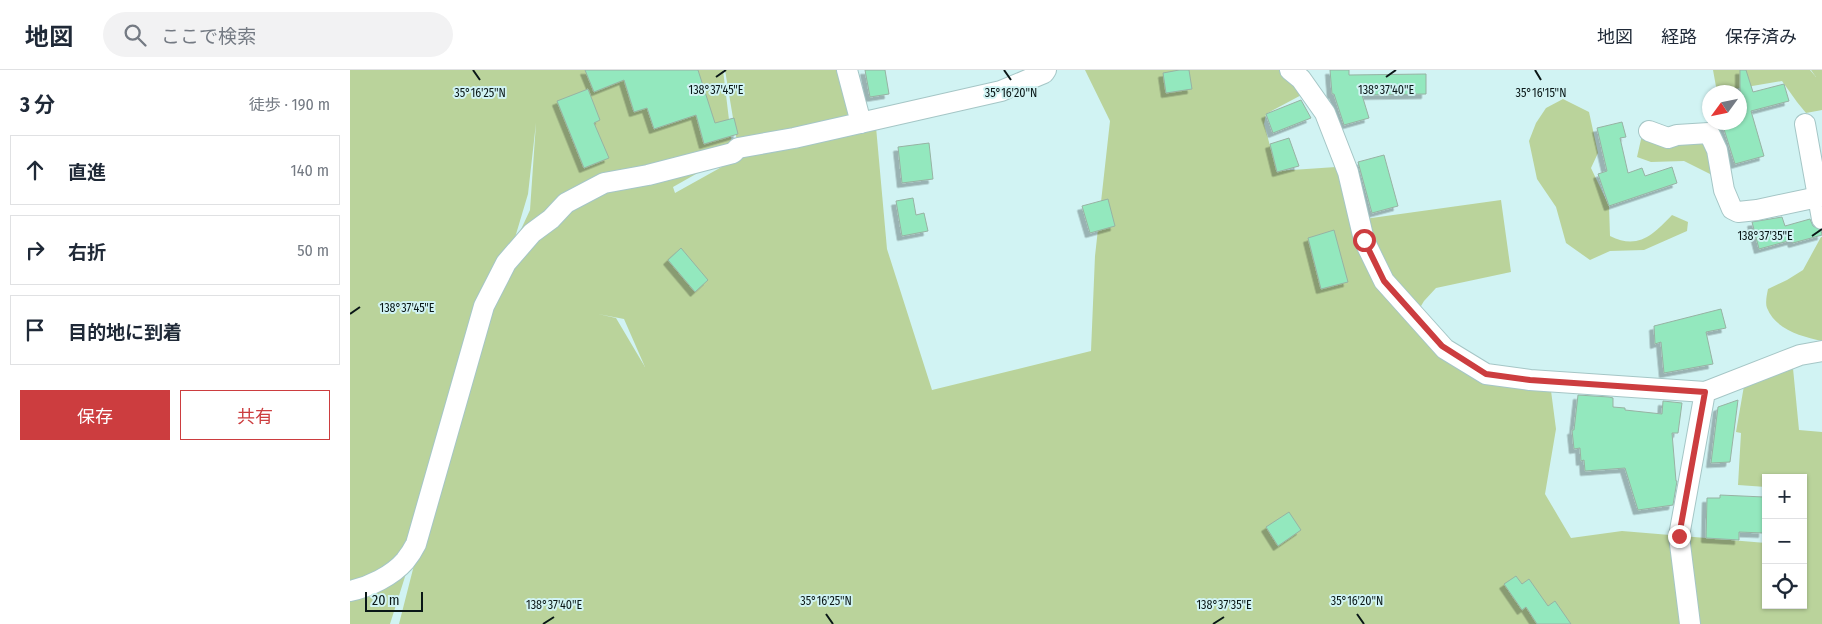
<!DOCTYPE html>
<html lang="ja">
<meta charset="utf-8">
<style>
body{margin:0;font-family:"Fira Sans Condensed","Noto Sans JP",sans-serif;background:#f2f2f3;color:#1f2937}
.controls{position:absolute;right:15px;bottom:15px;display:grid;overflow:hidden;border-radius:0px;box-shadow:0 1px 4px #0004}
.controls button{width:45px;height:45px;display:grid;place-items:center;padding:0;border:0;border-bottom:1px solid #e0e1e3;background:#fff;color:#1f2937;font:25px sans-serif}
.compass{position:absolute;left:1352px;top:15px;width:45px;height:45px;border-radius:50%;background:#fff;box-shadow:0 1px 4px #0004;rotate:237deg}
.scale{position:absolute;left:15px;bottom:12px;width:58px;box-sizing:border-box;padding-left:5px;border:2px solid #0a1717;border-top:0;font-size:14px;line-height:18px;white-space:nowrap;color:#0a1717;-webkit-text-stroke:4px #d1f3f3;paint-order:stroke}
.stop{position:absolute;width:15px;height:15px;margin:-11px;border:4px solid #cc3d3f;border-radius:50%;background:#fff}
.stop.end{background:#cc3d3f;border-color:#fff;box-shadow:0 1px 5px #0008}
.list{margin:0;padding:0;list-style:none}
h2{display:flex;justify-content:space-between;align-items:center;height:65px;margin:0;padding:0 20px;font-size:21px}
h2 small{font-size:16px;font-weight:400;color:#747a83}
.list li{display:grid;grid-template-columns:32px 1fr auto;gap:15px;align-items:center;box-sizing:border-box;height:70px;margin:0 10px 10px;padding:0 10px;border:1px solid #e0e1e3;border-radius:0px}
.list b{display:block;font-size:19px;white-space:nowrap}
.list em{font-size:16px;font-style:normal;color:#747a83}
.actions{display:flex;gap:10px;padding:15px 20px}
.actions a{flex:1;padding:11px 0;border:1px solid #cc3d3f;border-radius:0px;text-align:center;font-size:18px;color:#cc3d3f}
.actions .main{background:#cc3d3f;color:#fff}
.icon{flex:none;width:28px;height:28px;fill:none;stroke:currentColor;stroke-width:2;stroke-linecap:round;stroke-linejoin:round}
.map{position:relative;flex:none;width:1472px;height:554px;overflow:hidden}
header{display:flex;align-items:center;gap:30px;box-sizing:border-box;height:70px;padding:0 25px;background:#fff;border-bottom:1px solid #e0e1e3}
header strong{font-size:24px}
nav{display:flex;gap:28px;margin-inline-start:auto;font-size:18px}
.search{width:350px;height:45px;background:#f2f2f3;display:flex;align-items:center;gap:12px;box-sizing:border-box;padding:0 18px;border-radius:28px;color:#747a83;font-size:19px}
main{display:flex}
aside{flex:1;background:#fff}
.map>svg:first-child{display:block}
.green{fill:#bad39b;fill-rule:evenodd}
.building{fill:#93e8be;stroke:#97b2a3;filter:url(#shadow)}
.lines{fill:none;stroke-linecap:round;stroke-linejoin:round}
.minor-casing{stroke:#a5c6c6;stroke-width:22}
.minor{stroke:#fff;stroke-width:20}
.route{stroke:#cc3d3f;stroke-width:6}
.ticks{fill:none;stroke:#0a1717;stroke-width:2}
.ticks-label{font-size:12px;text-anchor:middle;fill:#0a1717;stroke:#d1f3f3;stroke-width:4;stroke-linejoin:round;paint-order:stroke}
</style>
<header>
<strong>地図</strong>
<div class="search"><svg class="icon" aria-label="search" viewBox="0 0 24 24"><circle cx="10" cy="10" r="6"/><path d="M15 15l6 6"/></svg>ここで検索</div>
<nav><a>地図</a><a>経路</a><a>保存済み</a></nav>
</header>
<main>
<aside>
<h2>3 分<small>徒歩 · 190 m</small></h2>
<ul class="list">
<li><svg class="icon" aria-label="ahead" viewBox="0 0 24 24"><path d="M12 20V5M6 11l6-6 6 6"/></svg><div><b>直進</b></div><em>140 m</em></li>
<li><svg class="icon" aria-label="right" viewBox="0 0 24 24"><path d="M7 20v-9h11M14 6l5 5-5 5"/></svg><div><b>右折</b></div><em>50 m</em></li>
<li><svg class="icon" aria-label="arrive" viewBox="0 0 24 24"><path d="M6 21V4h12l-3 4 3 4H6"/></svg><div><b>目的地に到着</b></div></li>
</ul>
<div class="actions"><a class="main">保存</a><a>共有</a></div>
</aside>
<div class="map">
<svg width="1472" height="554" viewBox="0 0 1472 554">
<defs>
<filter id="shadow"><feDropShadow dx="-4.5" dy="4.5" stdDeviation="0" flood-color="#0004"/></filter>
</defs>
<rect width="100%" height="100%" fill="#d1f3f3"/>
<path class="green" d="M 0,0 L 373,0 L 383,83 L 323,117 L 325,123 L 395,84 L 526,57 L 537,179 L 582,320 L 741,281 L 745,186 L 760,51 L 735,0 L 935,0 L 957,22 L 916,44 L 914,54 L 927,101 L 986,97 L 1000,151 L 1151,130 L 1161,202 L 1086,218 L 1074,231 L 1065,246 L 1137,305 L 1200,313 L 1206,359 L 1195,424 L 1221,468 L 1272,461 L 1416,473 L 1416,535 L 1453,535 L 1453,408 L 1416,408 L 1416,417 L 1388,415 L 1391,363 L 1386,362 L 1395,310 L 1442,288 L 1449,360 L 1472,362 L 1472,554 L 49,554 L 86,409 L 40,554 L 0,554 ZM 186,53 L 180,140 L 161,181 L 178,124 ZM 248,244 L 274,249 L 295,297 L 266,248 Z
M 375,0 L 493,0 L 499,56 L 388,78 Z
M 1363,0 L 1460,0 L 1466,7 L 1461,0 L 1472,0 L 1472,40 L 1456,43 L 1447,32 L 1432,11 L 1367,22 Z
M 1213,29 L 1239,42 L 1248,83 L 1241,98 L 1259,136 L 1260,166 C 1288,180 1303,165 1322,145 L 1338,152 L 1337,161 L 1294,180 L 1260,181 L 1240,190 L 1216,173 L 1206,137 L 1187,109 L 1179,71 L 1186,53 L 1196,38 Z
M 1292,65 L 1356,69 L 1368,108 L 1334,91 L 1301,92 L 1287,87 Z
M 1471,167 L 1472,167 L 1472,271 C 1451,266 1426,260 1417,238 C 1415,233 1417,224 1418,219 L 1437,210 L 1453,200 Z"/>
<path class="building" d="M 235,0 L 348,0 L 365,53 L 384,48 L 388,64 L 354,74 L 346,45 L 304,59 L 297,38 L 284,42 L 274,10 L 244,22 Z
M 515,0 L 535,0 L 539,24 L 520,27 Z
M 829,0 L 839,0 L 842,19 L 816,23 L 813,3 Z
M 980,0 L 999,0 L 999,5 L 1076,4 L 1076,24 L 1012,25 L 1019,48 L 994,55 L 984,24 L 982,24 Z
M 1390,0 L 1396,0 L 1403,22 L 1434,14 L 1439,31 L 1401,41 L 1414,86 L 1385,94 L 1373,56 L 1390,52 Z
M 238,19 L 250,50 L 244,53 L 259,88 L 234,98 L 207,31 Z
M 951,30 L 961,48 L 923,63 L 916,44 Z
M 1272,52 L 1276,67 L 1270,68 L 1278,103 L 1292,98 L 1295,106 L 1322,97 L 1327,113 L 1259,136 L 1248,104 L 1257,101 L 1247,58 Z
M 939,68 L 949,96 L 927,102 L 920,74 Z
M 579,73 L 583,109 L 552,113 L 548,77 Z
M 1034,85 L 1048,136 L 1022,143 L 1008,92 Z
M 563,128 L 566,145 L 574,143 L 578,161 L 552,166 L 546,131 Z
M 758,129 L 765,156 L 740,163 L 732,136 Z
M 1432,147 L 1435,156 L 1460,149 L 1463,156 L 1471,160 L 1472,165 L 1443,173 L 1442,170 L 1409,179 L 1402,152 Z
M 984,160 L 998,212 L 971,219 L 958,168 Z
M 331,178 L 358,210 L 345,222 L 318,190 Z
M 1371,239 L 1376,258 L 1356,262 L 1363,294 L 1314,303 L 1311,272 L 1305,274 L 1304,256 Z
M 1228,325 L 1259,327 L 1263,328 L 1263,337 L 1275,338 L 1275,340 L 1312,344 L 1313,331 L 1332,333 L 1328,363 L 1322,363 L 1326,411 L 1327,411 L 1323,435 L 1288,440 L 1275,398 L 1235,401 L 1234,390 L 1231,391 L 1230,378 L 1224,379 L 1222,360 L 1224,360 Z
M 1388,330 L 1380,392 L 1361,393 L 1368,337 Z
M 1370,425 L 1414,427 L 1413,463 L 1389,462 L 1389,470 L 1356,468 L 1357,428 L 1370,428 Z
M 939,442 L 951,460 L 928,476 L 916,457 Z
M 1166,506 L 1172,514 L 1179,509 L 1198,536 L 1205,531 L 1221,554 L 1187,554 L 1176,537 L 1172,540 L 1154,514 Z"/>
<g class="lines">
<g class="minor-casing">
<path id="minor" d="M 497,0 L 511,53
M 940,0 L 951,9 L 975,43 L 998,102 L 1014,170 L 1034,211 L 1095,279 L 1136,304 L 1180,310 L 1355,322 L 1450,285 L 1472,281
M 1455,54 L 1472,149
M 1299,61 L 1318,68 L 1327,65 L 1359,63 L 1367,80 L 1374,120 L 1382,139 L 1388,142 L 1407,140 L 1468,127
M 0,521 C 19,517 42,506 55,491 C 59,486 63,480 66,474 L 134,236 L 156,193 L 182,163 L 201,149 L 216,133 L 254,113 L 298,105 L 383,83 L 388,78 L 444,68 L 651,21 L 694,3 L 696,0
M 1340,554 L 1329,466 L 1355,322"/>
</g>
<use href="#minor" class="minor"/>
</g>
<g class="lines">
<path class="route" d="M 1014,170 L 1034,211 L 1092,276 L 1136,304 L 1180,310 L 1355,322 L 1329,466"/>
</g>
<path class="ticks" d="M 123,0 L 130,10M 654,0 L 661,10M 1185,0 L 1191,10M 366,7 L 376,0M 1036,7 L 1046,0M 1462,166 L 1472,159M 0,244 L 10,237M 476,544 L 483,554M 1007,544 L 1014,554M 193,554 L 204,547M 863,554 L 874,547"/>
<g class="ticks-label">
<text x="366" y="24">138°37'45"E</text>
<text x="1036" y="24">138°37'40"E</text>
<text x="130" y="27">35°16'25"N</text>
<text x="661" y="27">35°16'20"N</text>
<text x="1191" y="27">35°16'15"N</text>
<text x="1415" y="170">138°37'35"E</text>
<text x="57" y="242">138°37'45"E</text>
<text x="476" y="535">35°16'25"N</text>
<text x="1007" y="535">35°16'20"N</text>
<text x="204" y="539">138°37'40"E</text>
<text x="874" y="539">138°37'35"E</text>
</g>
</svg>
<div class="controls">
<button>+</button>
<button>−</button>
<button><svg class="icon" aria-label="locate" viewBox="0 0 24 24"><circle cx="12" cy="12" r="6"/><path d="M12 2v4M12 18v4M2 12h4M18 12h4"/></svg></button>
</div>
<svg class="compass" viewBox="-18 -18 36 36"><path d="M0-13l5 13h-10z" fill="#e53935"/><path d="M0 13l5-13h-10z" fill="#747a83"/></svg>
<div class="scale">20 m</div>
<div class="stop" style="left:1014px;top:170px"></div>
<div class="stop end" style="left:1329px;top:466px"></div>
</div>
</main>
